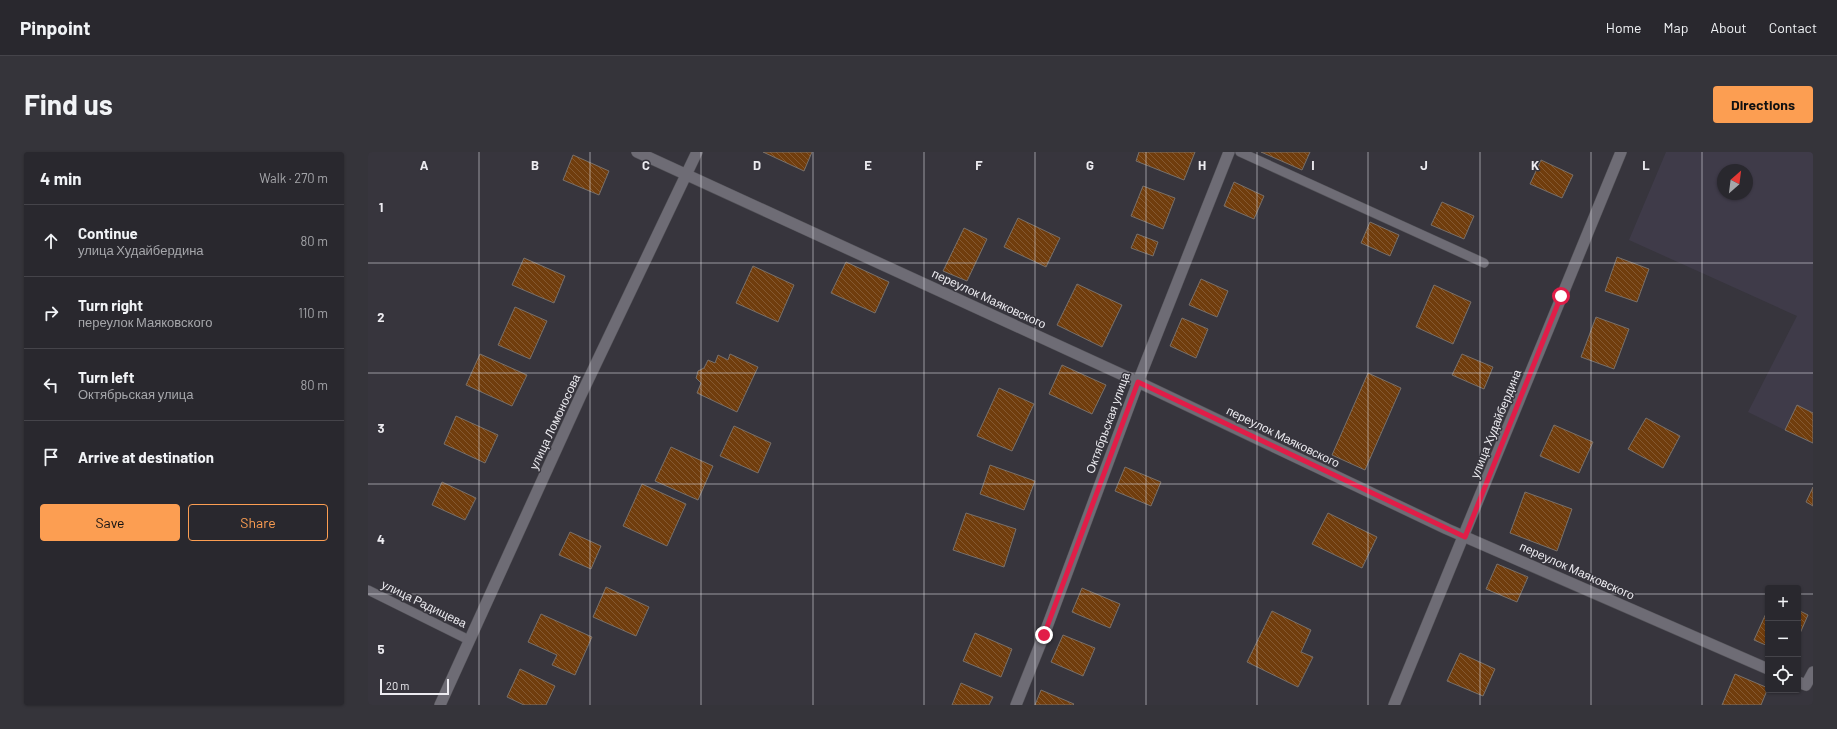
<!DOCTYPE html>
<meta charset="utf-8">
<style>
body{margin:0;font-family:Barlow,sans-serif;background:#35343a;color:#f1f3f6}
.controls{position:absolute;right:12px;bottom:12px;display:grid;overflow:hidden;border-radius:4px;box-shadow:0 1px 3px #0004}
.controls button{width:36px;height:36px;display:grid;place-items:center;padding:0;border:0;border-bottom:1px solid #45444a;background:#29282e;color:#f1f3f6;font:20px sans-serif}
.compass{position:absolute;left:1349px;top:12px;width:36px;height:36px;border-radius:50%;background:#29282e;box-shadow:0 1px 3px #0004;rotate:28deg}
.scale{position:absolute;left:12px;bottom:10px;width:69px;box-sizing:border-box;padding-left:4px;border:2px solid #ecebf0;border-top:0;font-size:11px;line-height:14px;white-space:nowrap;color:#ecebf0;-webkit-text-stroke:3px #37353d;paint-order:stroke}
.stop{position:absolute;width:12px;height:12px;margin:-9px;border:3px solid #e11d48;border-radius:50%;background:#fff}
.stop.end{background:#e11d48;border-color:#fff;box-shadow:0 1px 4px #0008}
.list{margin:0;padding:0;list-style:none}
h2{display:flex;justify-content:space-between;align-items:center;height:52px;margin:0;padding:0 16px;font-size:17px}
h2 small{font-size:13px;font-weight:400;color:#a5a6aa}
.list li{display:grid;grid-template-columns:26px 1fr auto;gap:12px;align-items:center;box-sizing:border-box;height:72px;padding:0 16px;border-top:1px solid #45444a}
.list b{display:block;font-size:15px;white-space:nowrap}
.list p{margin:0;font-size:13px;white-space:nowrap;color:#a5a6aa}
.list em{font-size:13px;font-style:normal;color:#a5a6aa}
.actions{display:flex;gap:8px;padding:12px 16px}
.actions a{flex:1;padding:9px 0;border:1px solid #fc9e52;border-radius:4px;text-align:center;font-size:14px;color:#fc9e52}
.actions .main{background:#fc9e52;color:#111}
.icon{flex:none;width:22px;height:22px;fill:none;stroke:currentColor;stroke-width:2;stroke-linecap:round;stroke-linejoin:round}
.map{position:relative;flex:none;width:1445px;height:553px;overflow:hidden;border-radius:4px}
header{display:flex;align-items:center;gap:24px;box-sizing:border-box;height:56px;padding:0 20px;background:#29282e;border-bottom:1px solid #45444a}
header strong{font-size:19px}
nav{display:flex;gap:22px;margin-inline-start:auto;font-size:14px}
.intro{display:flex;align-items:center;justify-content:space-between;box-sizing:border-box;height:96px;padding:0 24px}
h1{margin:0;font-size:28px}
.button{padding:10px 18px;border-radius:4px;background:#fc9e52;color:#111;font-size:14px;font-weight:700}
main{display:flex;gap:24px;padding:0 24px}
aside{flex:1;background:#29282e;border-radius:4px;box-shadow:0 1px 3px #0004}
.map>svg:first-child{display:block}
.built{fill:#3f3b49;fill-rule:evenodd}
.building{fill:url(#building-back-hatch);stroke:#78706a}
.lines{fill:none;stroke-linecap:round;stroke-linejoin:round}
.service-casing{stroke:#545359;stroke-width:10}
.minor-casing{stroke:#545359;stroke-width:12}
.tertiary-casing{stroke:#545359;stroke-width:12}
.service{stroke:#6e6c75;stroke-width:9}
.minor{stroke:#6e6c75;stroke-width:11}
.tertiary{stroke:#6e6c75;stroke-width:11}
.route{stroke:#e11d48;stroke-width:5}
.grid{fill:none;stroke:#ecebf0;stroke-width:1;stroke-opacity:0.55}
.labels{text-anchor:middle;stroke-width:3;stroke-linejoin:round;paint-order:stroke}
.street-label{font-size:12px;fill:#ecebf0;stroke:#37353d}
.grid-label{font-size:13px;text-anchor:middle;font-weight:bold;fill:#ecebf0;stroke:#37353d;stroke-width:3;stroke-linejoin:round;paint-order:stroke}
</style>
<header>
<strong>Pinpoint</strong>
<nav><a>Home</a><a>Map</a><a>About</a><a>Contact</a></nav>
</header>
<div class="intro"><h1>Find us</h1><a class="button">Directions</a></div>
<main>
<aside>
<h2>4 min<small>Walk · 270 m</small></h2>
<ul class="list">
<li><svg class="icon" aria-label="ahead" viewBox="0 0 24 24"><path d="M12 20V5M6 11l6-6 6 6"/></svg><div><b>Continue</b><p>улица Худайбердина</p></div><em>80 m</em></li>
<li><svg class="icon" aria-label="right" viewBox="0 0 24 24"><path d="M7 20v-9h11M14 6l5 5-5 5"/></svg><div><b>Turn right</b><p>переулок Маяковского</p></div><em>110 m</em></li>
<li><svg class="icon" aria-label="left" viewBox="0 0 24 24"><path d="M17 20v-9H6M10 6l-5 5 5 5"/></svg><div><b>Turn left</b><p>Октябрьская улица</p></div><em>80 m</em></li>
<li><svg class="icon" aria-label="arrive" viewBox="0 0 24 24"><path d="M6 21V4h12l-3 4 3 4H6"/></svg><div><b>Arrive at destination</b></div></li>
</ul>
<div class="actions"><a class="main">Save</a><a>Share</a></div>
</aside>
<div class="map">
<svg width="1445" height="553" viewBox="0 0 1445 553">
<defs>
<pattern id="building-back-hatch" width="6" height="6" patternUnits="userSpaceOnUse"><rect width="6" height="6" fill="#703d0d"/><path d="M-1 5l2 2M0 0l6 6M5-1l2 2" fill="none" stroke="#855931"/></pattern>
</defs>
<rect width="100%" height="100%" fill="#37353d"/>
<path class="built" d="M 1298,0 L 1445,0 L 1445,292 L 1380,260 L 1429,164 L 1261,88 ZM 1355,18 L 1379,18 L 1379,42 L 1355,42 Z"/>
<path class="building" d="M 395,0 L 444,0 L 436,19 Z
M 771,0 L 827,0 L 816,28 L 768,9 Z
M 893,0 L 942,0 L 934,18 Z
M 205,3 L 241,19 L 231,43 L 195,28 Z
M 1173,8 L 1205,23 L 1194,46 L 1162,32 Z
M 866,30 L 896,44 L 886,67 L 856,54 Z
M 775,34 L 807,46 L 795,77 L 763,64 Z
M 1074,50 L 1106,64 L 1096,87 L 1063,73 Z
M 650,66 L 692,86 L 678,115 L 636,95 Z
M 1002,70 L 1031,83 L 1022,104 L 993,91 Z
M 596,76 L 619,87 L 599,129 L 575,119 Z
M 769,82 L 790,90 L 785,104 L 763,96 Z
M 1249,105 L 1281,117 L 1269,150 L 1237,139 Z
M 156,106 L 197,124 L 186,151 L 144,133 Z
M 478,110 L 521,130 L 507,161 L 463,141 Z
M 385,114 L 426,133 L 410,170 L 368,151 Z
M 833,127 L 860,139 L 849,165 L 821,153 Z
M 709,132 L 754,153 L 734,195 L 689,173 Z
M 1066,133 L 1103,150 L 1085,192 L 1048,175 Z
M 147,155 L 179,169 L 162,207 L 130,193 Z
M 1228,165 L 1261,177 L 1246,217 L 1213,205 Z
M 814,166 L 840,177 L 828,206 L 802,194 Z
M 112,202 L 159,223 L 144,254 L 98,233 Z
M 362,202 L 390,215 L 369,260 L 329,241 L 333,231 L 328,226 L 329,223 L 330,219 L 336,216 L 340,208 L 347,211 L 350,203 L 360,208 Z
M 1094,202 L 1125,215 L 1116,237 L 1084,223 Z
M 694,213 L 738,233 L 724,262 L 681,242 Z
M 1000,221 L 1033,236 L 997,318 L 964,303 Z
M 631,236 L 666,252 L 644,299 L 609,284 Z
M 1429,253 L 1445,261 L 1445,291 L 1417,278 Z
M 88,264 L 130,283 L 117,311 L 76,292 Z
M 1278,266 L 1312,284 L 1295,316 L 1260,297 Z
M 1186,273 L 1225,290 L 1211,321 L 1172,304 Z
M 366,274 L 403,291 L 390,321 L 352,304 Z
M 303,295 L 345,314 L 330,348 L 287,329 Z
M 622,313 L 667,329 L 656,358 L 612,342 Z
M 757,315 L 793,330 L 783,354 L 747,339 Z
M 74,330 L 108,346 L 97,368 L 64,353 Z
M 274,332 L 318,352 L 299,394 L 255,374 Z
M 1445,335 L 1445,354 L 1438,350 Z
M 1157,340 L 1204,357 L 1189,399 L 1142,381 Z
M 598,361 L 648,377 L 636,415 L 585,398 Z
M 960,361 L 1009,385 L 994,416 L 944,392 Z
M 202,380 L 233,394 L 223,417 L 191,403 Z
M 1129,412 L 1160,425 L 1149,450 L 1118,437 Z
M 238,435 L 281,455 L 268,484 L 225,465 Z
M 714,436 L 752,452 L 742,476 L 704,460 Z
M 1400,457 L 1400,494 L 1386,488 Z
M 1430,458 L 1440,463 L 1430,486 Z
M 904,459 L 943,478 L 933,500 L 945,505 L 930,535 L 879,510 Z
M 173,462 L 224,485 L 207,523 L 184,513 L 189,503 L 160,490 Z
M 607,481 L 644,497 L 633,525 L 595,509 Z
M 695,483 L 727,496 L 715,524 L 683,510 Z
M 1092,501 L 1127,517 L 1115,544 L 1079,529 Z
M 152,517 L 187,534 L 178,553 L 156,553 L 139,545 Z
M 1367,522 L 1400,536 L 1393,553 L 1354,553 Z
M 593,531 L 625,545 L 621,553 L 584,553 Z
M 673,538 L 706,552 L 705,553 L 667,553 Z"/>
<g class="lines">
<g class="service-casing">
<path id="service" d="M 872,0 L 1116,111
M 0,438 L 101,488"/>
</g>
<g class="minor-casing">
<path id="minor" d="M 269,0 L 770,230 L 1079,377 L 1400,517
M 1430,530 L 1438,533 L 1445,520
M 72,553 L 213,243 L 329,0
M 648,553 L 676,483 L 770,230 L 861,0"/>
</g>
<g class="tertiary-casing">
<path id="tertiary" d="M 1026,553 C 1103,369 1176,184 1253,0"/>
</g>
<use href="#service" class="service"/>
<use href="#minor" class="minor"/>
<use href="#tertiary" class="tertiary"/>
</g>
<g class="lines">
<path class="route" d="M 676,483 L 770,230 L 1097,385 L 1193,144"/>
</g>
<path class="grid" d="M 111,0 L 111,553M 222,0 L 222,553M 333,0 L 333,553M 445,0 L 445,553M 556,0 L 556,553M 667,0 L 667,553M 778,0 L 778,553M 889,0 L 889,553M 1000,0 L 1000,553M 1112,0 L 1112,553M 1223,0 L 1223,553M 1334,0 L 1334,553M 0,111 L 1445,111M 0,221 L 1445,221M 0,332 L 1445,332M 0,442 L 1400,442M 1430,442 L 1445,442"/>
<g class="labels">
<g class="street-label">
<text transform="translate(621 147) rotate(25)" y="4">переулок Маяковского</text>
<text transform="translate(187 270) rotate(-65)" y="4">улица Ломоносова</text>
<text transform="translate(740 271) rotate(-70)" y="4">Октябрьская улица</text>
<text transform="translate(1128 272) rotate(-68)" y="4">улица Худайбердина</text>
<text transform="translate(915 285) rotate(26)" y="4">переулок Маяковского</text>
<text transform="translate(1209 419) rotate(24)" y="4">переулок Маяковского</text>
<text transform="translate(56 452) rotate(26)" y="4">улица Радищева</text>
</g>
</g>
<g class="grid-label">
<text x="56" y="18">A</text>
<text x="167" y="18">B</text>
<text x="278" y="18">C</text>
<text x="389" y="18">D</text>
<text x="500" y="18">E</text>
<text x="611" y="18">F</text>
<text x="722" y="18">G</text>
<text x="834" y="18">H</text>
<text x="945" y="18">I</text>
<text x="1056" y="18">J</text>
<text x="1167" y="18">K</text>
<text x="1278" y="18">L</text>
<text x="13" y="60">1</text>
<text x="13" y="170">2</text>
<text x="13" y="281">3</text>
<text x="13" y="392">4</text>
<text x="13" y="502">5</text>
</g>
</svg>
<div class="controls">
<button>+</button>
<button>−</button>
<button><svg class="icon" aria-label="locate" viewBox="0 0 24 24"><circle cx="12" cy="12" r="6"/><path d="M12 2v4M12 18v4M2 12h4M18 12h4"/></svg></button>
</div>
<svg class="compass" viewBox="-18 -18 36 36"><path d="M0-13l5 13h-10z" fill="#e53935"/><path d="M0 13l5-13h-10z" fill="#a5a6aa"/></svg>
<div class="scale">20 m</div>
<div class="stop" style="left:1193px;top:144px"></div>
<div class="stop end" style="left:676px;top:483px"></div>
</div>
</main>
